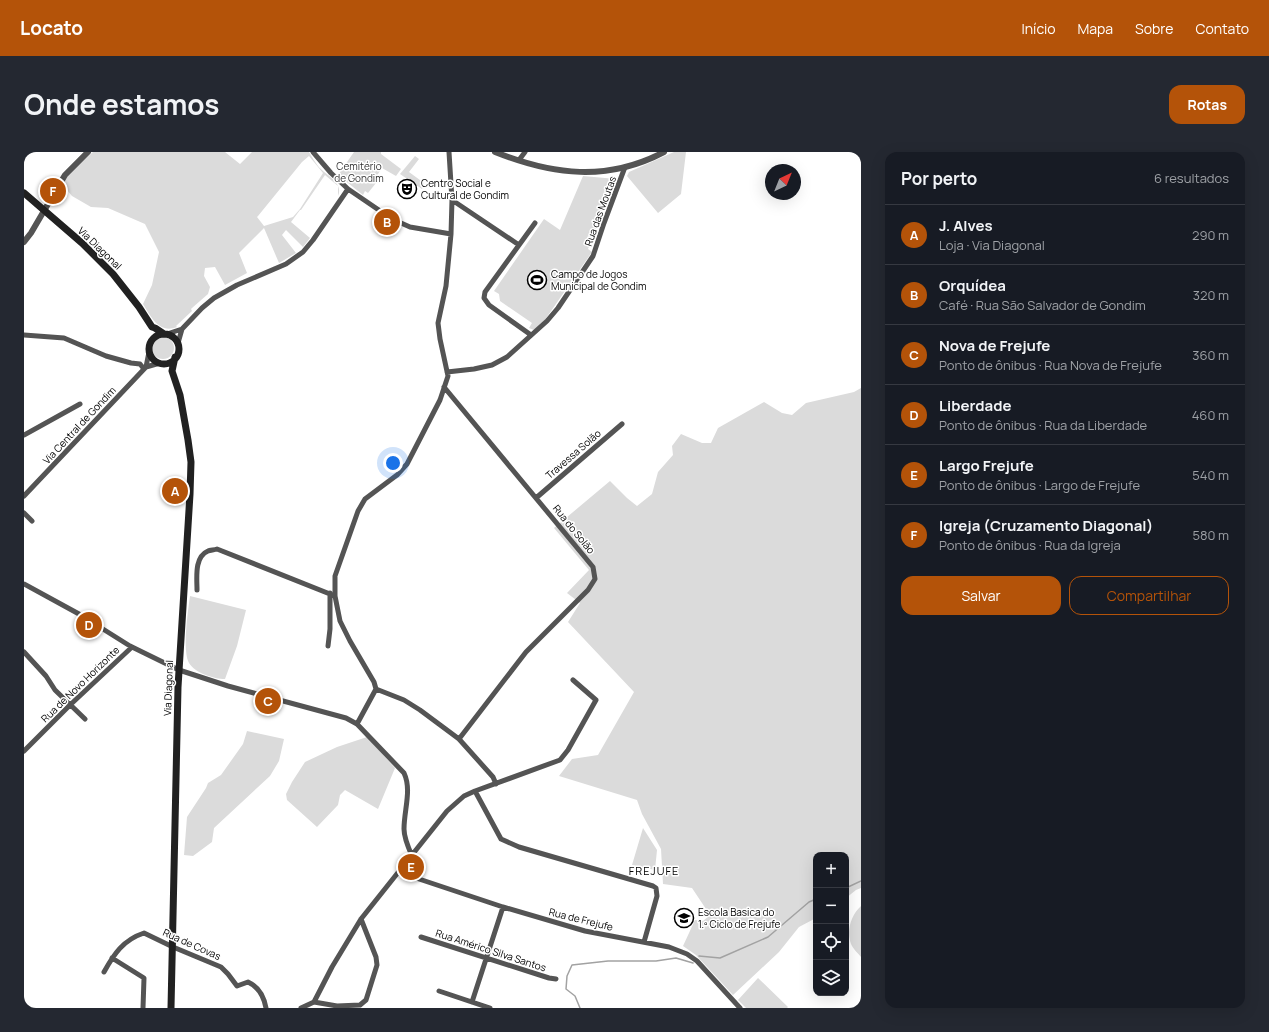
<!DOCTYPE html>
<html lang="pt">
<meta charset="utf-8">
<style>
body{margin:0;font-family:Manrope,sans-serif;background:#242831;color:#f1f3f6}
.controls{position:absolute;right:12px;bottom:12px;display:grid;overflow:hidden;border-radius:8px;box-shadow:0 4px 16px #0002}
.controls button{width:36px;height:36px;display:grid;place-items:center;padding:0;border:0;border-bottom:1px solid #363941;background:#171b24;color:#f1f3f6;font:20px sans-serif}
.compass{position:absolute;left:741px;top:12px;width:36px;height:36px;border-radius:50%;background:#171b24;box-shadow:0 4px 16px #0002;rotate:43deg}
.you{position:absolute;left:369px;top:311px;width:14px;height:14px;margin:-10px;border:3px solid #fff;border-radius:50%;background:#1a73e8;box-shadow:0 0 0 6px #1a73e833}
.badge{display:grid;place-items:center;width:26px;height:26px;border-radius:50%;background:#b45309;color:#fff;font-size:13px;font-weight:700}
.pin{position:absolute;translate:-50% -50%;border:2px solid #fff;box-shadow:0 1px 4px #0006}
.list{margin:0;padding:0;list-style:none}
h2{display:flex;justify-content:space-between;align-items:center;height:52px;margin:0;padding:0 16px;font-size:17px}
h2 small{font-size:13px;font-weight:400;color:#9ea1a6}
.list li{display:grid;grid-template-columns:26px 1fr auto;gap:12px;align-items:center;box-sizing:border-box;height:60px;padding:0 16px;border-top:1px solid #363941}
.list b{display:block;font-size:15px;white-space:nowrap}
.list p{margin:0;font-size:13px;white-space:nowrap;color:#9ea1a6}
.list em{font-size:13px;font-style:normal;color:#9ea1a6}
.actions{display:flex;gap:8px;padding:12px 16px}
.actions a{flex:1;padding:9px 0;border:1px solid #b45309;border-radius:12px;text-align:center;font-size:14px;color:#b45309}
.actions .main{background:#b45309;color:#fff}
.icon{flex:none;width:22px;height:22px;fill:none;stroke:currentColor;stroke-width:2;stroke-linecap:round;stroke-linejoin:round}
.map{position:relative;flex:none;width:837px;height:856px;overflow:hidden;border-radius:12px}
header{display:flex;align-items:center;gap:24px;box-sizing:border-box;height:56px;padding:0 20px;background:#b45309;color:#fff}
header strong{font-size:19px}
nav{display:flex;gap:22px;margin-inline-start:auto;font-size:14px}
.intro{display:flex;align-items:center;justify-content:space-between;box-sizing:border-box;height:96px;padding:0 24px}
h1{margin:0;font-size:28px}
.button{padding:10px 18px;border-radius:12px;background:#b45309;color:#fff;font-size:14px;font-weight:700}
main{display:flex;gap:24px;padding:0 24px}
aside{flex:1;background:#171b24;border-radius:12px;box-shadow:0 4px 16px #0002}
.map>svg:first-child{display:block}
.green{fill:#dbdbdb;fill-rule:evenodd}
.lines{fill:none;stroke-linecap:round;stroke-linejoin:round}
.stream{stroke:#a2a2a2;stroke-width:1.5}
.minor{stroke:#545454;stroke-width:5}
.tertiary{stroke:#545454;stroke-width:6}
.secondary{stroke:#212121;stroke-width:7}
.labels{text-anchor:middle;stroke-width:3;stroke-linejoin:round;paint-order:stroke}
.park-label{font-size:10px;fill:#323232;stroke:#fff}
.poi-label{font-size:10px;fill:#000;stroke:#fff;text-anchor:start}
.street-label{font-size:10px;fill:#000;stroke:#fff}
.neighbourhood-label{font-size:11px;letter-spacing:1px;fill:#000;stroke:#fff}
</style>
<header>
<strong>Locato</strong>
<nav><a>Início</a><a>Mapa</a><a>Sobre</a><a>Contato</a></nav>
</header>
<div class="intro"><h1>Onde estamos</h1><a class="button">Rotas</a></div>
<main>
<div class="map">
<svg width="837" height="856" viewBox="0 0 837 856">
<rect width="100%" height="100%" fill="#fff"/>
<path class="green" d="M 69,0 L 201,0 L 216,12 L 228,0 L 285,0 C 288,5 291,10 294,14 C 301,23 320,30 314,44 L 314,34 L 301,23 L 277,58 L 276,58 L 267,70 L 286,86 L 279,95 L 262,78 L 258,83 L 272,101 L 255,111 L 240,76 L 215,101 L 223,121 L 201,133 L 191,115 L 181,116 L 180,124 L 186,135 L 184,142 L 168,156 L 167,157 L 168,159 L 152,174 L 153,175 C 135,182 127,165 119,152 L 128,133 L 135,100 L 121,72 L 84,56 L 67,55 L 48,44 L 38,32 L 45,21 ZM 285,4 L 299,21 L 276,57 L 269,65 L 240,74 L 233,65 L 234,64 L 278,10 Z
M 330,0 L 357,0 L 357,2 L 377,17 L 372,24 L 358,16 L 352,25 L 353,26 L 350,30 L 352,31 L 344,41 L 341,39 L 339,43 L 314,23 Z
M 650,0 L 662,0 L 657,42 L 634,61 L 603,24 L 605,20 Z
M 391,4 L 395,7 L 385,20 L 400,31 L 398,37 L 376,22 Z
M 559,24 L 592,27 L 564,97 L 568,100 L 518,172 L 510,178 L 505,176 L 508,171 L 476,149 L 475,142 L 470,139 L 520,67 L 536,78 Z
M128 196a11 11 0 1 1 22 0a11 11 0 1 1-22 0Z
M 837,236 L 837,736 L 832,738 L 822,746 L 822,703 L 792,703 L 792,766 L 775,775 L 755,800 L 709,843 L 672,803 L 659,794 L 671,768 L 679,769 L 686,763 L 668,736 L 639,732 L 637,697 L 618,662 L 613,648 L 535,624 L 548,607 L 574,603 L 610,540 L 544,470 L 556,451 L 543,441 L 565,418 L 530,376 L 586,329 L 603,346 L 613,354 L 628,342 L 634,320 L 649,303 L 648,294 L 657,282 L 678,291 L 687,291 L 694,276 L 740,250 L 758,261 L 768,263 L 782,251 L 830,240 Z
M 166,444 L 222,458 L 213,494 L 201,527 C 190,527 171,521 165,511 C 158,498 164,459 166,444 Z
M 223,579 L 260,587 L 255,609 L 246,624 L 190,676 L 188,690 L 169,704 L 160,703 L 163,665 L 182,636 L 184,631 L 197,623 L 219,592 Z
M 343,585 L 371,616 L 354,657 L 321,638 L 316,643 L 314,653 L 293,675 L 263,648 L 262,642 L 268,630 L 281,610 L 313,595 Z
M 619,676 L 633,698 L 631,718 L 608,713 Z
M 837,754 L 837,805 C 834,801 829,797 827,792 C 822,779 827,763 837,754 Z
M 734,826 L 764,855 L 763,856 L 722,856 L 714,848 Z"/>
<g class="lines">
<path class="stream" d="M 822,736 L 837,729
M 675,804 L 696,806 L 744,785 L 785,750 L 792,747
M 556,856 L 551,844 L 542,837 L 543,824 L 548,813 L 584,809 L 632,809 L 652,806 L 669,811"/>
<path class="minor" d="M 289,0 L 307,21 L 324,37 L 368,67 L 386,75 L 427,82
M 495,8 L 501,0
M 428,48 L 495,93
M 143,182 L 158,177
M 0,183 L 40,186 L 82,204 L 107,211 L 116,212 L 120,217
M 507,183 L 465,153 L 460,146 L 461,140 L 511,71
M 154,191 L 158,177 L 178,156 L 190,146 L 213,133 L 262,112 L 279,100 L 289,88 L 324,37
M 122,215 L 125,200
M 423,220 L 450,217 L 468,213 L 483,205 L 523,169 L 534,156 L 569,104 L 580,71 L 601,15
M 420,235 L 569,415 L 571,427 L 564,438 L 502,500 L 435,587
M 0,283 L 56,252
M 0,344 L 122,215 L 136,211
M 512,346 L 598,272
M 0,361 L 8,369
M 0,432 L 55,462 L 106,494 L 155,518 L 204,534 L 322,566 L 333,572 L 380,621 C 388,638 380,658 380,677 C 380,686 384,695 388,704
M 173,438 C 173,426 170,405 184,399 C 186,398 190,398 193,397 L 311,444
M 304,494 L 306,477 L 306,441
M 0,500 L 22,524 L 31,538 L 61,567
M 352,537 L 350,530 L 326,489 L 316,469 L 311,444 L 311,424 L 334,359 L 341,347 L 373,323 L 383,312 L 416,248 L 424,224 L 416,187 L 414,171 L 422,134 L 427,82 L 428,48 L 425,0
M 352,537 L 380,548 L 396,558 L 435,587 L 469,625 L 472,632
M 333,572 L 352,537
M 0,599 L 46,553 L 108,495
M 451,639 L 477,687 L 495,695 L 629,734 L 632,736 L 633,744 L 620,790
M 376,718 L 386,724 L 479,755 L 561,779 L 645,795 L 663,802 L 673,809 L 716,856
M 397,785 L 525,826 L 532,827
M 88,806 L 120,826 L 119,856
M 80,820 C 90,802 99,788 120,781 L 149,795 L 197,815 L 204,822 L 213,834 L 224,830 C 235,835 240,845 242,856
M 415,839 L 466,856
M 290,850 L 313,854 L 336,853 L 342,848 L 353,813 L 352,805 L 337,767
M 448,850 L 479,755
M 277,856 L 290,850 L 308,815 L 337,767 L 423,659 L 440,644 L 451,639 L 536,608 L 544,598 L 572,548 L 549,528"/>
<path class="tertiary" d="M 471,0 C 529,23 583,30 640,0
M 0,90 L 7,81 L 41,23 L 64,0"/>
<path class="secondary" d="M 0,41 L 58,91 L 89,122 L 115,155 L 128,175 L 131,176 L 140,182
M125 197a15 15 0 1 1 30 0a15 15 0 1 1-30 0Z
M 147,856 L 154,535 L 166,342 L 167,310 L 164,288 L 156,243 L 148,219 L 151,205"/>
</g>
<defs>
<g id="theatre-ring" transform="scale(1)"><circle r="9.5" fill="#fff" stroke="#000" stroke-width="1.5"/><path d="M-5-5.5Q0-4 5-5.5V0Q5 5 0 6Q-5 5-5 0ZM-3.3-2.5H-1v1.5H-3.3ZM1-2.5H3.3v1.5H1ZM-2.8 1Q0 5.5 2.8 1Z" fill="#000"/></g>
<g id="stadium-ring" transform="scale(1)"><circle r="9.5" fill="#fff" stroke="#000" stroke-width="1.5"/><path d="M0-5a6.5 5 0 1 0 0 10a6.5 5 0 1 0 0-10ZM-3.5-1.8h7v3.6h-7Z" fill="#000"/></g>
<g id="school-ring" transform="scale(1)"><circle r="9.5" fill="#fff" stroke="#000" stroke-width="1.5"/><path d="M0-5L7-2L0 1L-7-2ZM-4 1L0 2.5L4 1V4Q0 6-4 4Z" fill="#000"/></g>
</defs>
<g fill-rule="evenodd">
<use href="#theatre-ring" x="383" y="37"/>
<use href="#stadium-ring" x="513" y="128"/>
<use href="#school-ring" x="660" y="766"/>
</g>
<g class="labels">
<g class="park-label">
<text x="335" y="18">Cemitério<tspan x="335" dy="12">de Gondim</tspan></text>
</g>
<g class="poi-label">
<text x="397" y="35">Centro Social e<tspan x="397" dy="12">Cultural de Gondim</tspan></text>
<text x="527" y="126">Campo de Jogos<tspan x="527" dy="12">Municipal de Gondim</tspan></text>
<text x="674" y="764">Escola Basica do<tspan x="674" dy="12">1.º Ciclo de Frejufe</tspan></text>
</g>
<g class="street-label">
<text transform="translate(576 59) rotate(-70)" y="4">Rua das Moutas</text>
<text transform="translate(76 96) rotate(44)" y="4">Via Diagonal</text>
<text transform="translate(55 273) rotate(-47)" y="4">Via Central de Gondim</text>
<text transform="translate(549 302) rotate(-41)" y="4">Travessa Solão</text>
<text transform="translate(550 377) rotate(51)" y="4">Rua do Solão</text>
<text transform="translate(56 532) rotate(-44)" y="4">Rua de Novo Horizonte</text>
<text transform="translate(144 536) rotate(-88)" y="4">Via Diagonal</text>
<text transform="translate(557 767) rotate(14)" y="4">Rua de Frejufe</text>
<text transform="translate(168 792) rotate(24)" y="4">Rua de Covas</text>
<text transform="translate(467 798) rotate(18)" y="4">Rua Américo Silva Santos</text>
</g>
<g class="neighbourhood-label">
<text x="630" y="723">FREJUFE</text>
</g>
</g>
</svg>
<div class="controls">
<button>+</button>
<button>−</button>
<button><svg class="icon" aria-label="locate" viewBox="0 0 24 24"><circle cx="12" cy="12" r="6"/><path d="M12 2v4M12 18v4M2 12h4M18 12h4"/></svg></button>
<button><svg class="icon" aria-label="layers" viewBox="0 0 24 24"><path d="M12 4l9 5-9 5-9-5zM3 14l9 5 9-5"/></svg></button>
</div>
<svg class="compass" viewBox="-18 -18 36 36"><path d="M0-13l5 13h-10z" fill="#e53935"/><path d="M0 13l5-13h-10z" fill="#9ea1a6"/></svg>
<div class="you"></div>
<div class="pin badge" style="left:151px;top:339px">A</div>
<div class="pin badge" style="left:363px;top:70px">B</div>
<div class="pin badge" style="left:244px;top:549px">C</div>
<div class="pin badge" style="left:65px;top:473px">D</div>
<div class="pin badge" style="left:387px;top:715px">E</div>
<div class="pin badge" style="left:29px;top:39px">F</div>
</div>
<aside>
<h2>Por perto<small>6 resultados</small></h2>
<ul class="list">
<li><span class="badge">A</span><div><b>J. Alves</b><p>Loja · Via Diagonal</p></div><em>290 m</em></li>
<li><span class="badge">B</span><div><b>Orquídea</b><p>Café · Rua São Salvador de Gondim</p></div><em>320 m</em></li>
<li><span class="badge">C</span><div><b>Nova de Frejufe</b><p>Ponto de ônibus · Rua Nova de Frejufe</p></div><em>360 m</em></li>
<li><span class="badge">D</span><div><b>Liberdade</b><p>Ponto de ônibus · Rua da Liberdade</p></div><em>460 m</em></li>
<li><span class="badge">E</span><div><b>Largo Frejufe</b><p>Ponto de ônibus · Largo de Frejufe</p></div><em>540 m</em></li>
<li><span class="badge">F</span><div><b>Igreja (Cruzamento Diagonal)</b><p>Ponto de ônibus · Rua da Igreja</p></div><em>580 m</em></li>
</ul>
<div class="actions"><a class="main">Salvar</a><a>Compartilhar</a></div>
</aside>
</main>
